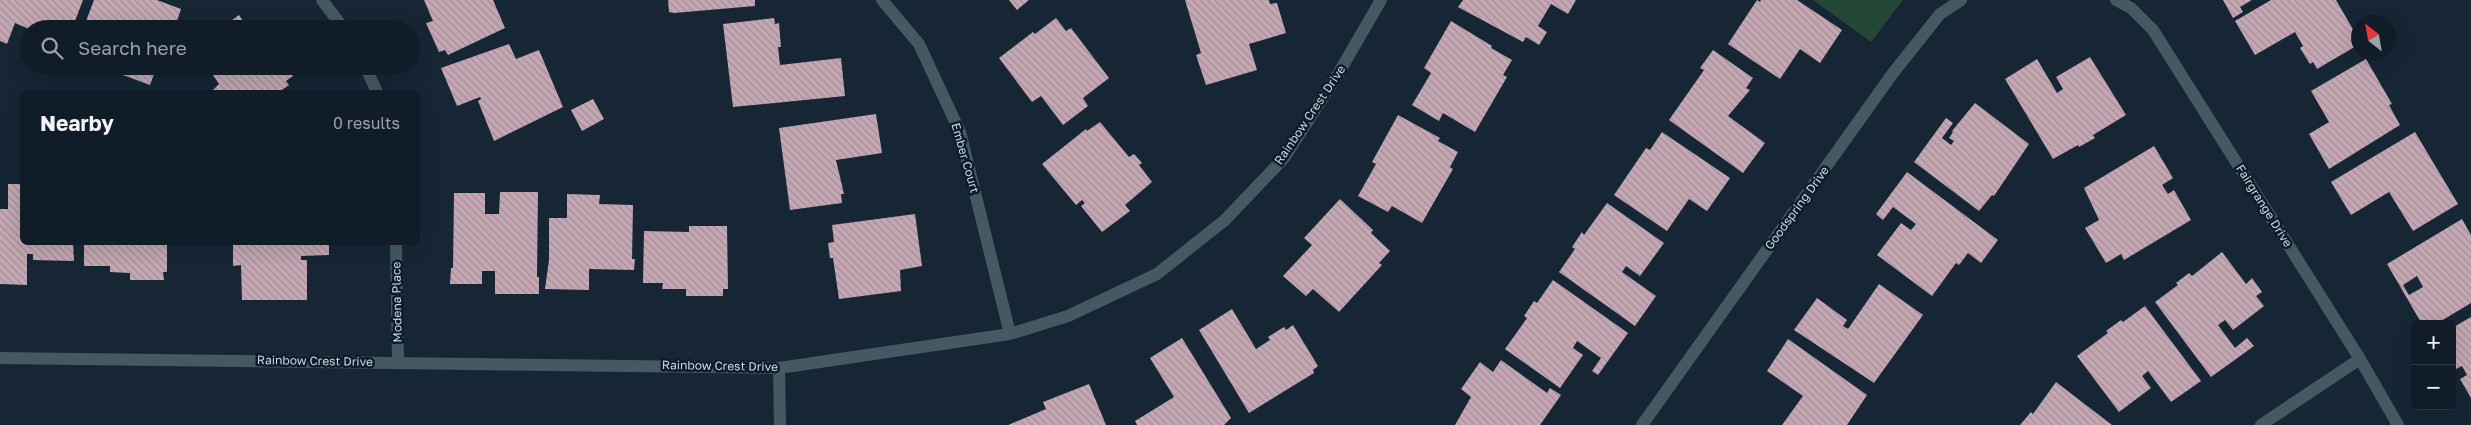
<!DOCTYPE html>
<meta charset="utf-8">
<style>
body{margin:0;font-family:"Golos Text",sans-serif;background:#1e2934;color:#f1f3f6}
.controls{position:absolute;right:15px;bottom:15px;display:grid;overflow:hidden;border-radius:8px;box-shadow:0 5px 20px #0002}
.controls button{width:45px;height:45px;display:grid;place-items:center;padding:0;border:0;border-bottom:1px solid #303a45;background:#101c28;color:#f1f3f6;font:25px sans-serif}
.compass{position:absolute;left:2351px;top:15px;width:45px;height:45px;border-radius:50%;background:#101c28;box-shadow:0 5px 20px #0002;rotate:329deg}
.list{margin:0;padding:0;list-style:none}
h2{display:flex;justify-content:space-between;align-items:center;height:65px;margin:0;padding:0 20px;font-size:21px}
h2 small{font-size:16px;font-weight:400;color:#9ca1a8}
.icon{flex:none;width:28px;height:28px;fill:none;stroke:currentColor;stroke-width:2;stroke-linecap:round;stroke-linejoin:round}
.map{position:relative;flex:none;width:2471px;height:425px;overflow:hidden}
.search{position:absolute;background:#101c28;box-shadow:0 5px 20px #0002;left:20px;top:20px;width:400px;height:55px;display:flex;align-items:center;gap:12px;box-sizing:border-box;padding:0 18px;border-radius:28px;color:#9ca1a8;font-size:19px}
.panel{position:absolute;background:#101c28;box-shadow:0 5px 20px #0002;left:20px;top:90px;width:400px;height:155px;border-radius:8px}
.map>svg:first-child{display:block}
.green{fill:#254736}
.building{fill:url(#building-back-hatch);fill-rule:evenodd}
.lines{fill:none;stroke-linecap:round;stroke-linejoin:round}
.street{stroke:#455962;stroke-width:12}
.labels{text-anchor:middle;stroke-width:5;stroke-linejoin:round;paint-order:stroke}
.street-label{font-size:12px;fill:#cdd8e2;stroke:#0c1c2b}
</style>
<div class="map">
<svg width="2471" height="425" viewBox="0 0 2471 425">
<defs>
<pattern id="building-back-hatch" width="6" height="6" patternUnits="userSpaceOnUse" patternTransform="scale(1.25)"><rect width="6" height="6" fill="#c4a7b2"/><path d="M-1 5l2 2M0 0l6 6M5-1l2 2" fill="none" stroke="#a28e96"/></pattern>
</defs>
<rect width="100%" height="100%" fill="#162635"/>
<path class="green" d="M 1813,0 L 1903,0 L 1871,42 Z"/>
<path class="building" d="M 0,0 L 83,0 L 72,29 L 29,29 L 15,23 L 7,44 L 0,41 Z
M 94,0 L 157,0 L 181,9 L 177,21 L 175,20 L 171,29 L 83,29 Z
M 424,0 L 493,0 L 505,28 L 448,55 L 445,50 L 439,52 L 426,23 L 433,21 Z
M 668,0 L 755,0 L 755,6 L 674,13 L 669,12 Z
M 1009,0 L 1029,0 L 1017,10 Z
M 1185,0 L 1269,0 L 1270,4 L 1277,3 L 1286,33 L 1249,44 L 1257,70 L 1206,85 L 1196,55 L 1201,53 Z
M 1463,0 L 1576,0 L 1568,14 L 1551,4 L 1538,26 L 1547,32 L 1539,45 L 1526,37 L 1523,42 L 1458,7 Z
M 1757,0 L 1760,2 L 1761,0 L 1797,0 L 1842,30 L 1820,63 L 1800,49 L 1780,79 L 1728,44 Z
M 2223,0 L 2252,0 L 2240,7 L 2243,12 L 2233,18 Z
M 2271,0 L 2336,0 L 2358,38 L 2358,45 L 2317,69 L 2313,62 L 2310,64 L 2300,48 L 2303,46 L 2295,32 L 2255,55 L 2235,21 Z
M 239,15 L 248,29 L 220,29 Z
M 774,18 L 775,24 L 779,23 L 781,47 L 778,47 L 780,65 L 841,58 L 845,96 L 733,107 L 723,24 Z
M 1056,18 L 1066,31 L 1071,28 L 1109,78 L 1083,98 L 1088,106 L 1063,125 L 1041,96 L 1032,102 L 999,58 L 1033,32 L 1035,34 Z
M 1451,21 L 1492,46 L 1491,48 L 1512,60 L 1503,75 L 1507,77 L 1475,132 L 1443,113 L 1439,121 L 1412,105 L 1431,73 L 1424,68 Z
M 509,44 L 516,59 L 539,50 L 563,107 L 494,141 L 478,101 L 481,99 L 480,97 L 457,106 L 441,68 Z
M 1713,50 L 1753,78 L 1746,88 L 1750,90 L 1728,116 L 1765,143 L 1743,173 L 1669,120 L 1704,70 L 1700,68 Z
M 2090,57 L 2126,115 L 2093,135 L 2095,138 L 2079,147 L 2078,145 L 2053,159 L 2005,79 L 2037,59 L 2057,93 L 2063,89 L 2056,77 Z
M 2366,59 L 2392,104 L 2389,105 L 2400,125 L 2329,169 L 2309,134 L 2329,122 L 2311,91 Z
M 110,66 L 157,66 L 150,85 L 112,71 L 113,68 Z
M 207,66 L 287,66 L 293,76 L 286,81 L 289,85 L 279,92 L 278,90 L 274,92 L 211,92 L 219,84 Z
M 593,99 L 604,119 L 582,131 L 571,110 Z
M 1975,103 L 2029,144 L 1994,196 L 1992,195 L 1979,211 L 1914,162 L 1946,118 L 1953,123 L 1942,138 L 1951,145 L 1954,141 L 1949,138 L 1953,132 L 1952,131 Z
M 876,114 L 882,153 L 836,160 L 844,194 L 841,194 L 842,203 L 790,210 L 779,128 Z
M 1398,115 L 1440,138 L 1438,141 L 1458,152 L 1450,167 L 1453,169 L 1422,223 L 1392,206 L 1388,212 L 1358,196 L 1376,164 L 1372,162 Z
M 1100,122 L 1129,157 L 1134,154 L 1142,163 L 1139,165 L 1152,182 L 1125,205 L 1130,211 L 1102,232 L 1081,206 L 1085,203 L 1082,200 L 1076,205 L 1042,164 L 1086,129 L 1087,131 Z
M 1662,132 L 1730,178 L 1707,211 L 1689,199 L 1667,231 L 1614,195 L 1646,148 L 1650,150 Z
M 2415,132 L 2458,204 L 2413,231 L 2389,192 L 2351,215 L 2331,182 Z
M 2154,146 L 2173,178 L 2162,185 L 2168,194 L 2174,190 L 2191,220 L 2124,260 L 2121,254 L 2106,263 L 2085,228 L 2099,220 L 2084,188 Z
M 1907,172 L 1998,240 L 1981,263 L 1968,253 L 1959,265 L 1956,263 L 1932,296 L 1877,255 L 1901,223 L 1911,230 L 1916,224 L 1893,207 L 1883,220 L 1876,214 Z
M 8,184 L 22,184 L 22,242 L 73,242 L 74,261 L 33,260 L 33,254 L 27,254 L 27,285 L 0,284 L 0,209 L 8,209 Z
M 500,192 L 538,192 L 537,277 L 539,277 L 539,294 L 495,294 L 495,271 L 482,271 L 482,284 L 450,284 L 451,268 L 453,268 L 454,193 L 485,193 L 485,214 L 499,214 Z
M 567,194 L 600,195 L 599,204 L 633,205 L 632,259 L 635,259 L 634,270 L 589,269 L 589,290 L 545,289 L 549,260 L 549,218 L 567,218 Z
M 1340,199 L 1373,230 L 1371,233 L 1390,251 L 1379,263 L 1382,265 L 1339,312 L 1313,289 L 1306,296 L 1283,276 L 1312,245 L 1304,238 Z
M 1607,203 L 1664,243 L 1640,276 L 1626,266 L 1622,272 L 1656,296 L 1635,326 L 1559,272 L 1575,249 L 1572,247 L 1582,232 L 1584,235 Z
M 915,214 L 922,266 L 900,270 L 901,291 L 839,299 L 833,258 L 830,258 L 828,243 L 834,242 L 832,225 Z
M 2462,219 L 2471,235 L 2471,303 L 2436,324 L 2422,324 L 2387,264 ZM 2417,276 L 2423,287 L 2409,295 L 2403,285 Z
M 689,226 L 727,226 L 728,289 L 723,289 L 723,296 L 686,296 L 686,289 L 662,289 L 663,283 L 643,283 L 644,231 L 689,232 Z
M 84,242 L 167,242 L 167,272 L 163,272 L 164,280 L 130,280 L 130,273 L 110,272 L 110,266 L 84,266 Z
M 233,242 L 329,242 L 329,255 L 301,256 L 301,260 L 307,260 L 307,300 L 242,300 L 241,265 L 233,266 Z
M 2222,252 L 2246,284 L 2252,278 L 2262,292 L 2256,296 L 2264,306 L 2233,330 L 2225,320 L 2218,325 L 2235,348 L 2247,338 L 2254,346 L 2211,377 L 2155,302 L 2178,285 L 2176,283 L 2189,273 L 2192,276 Z
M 1553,280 L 1628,333 L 1598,375 L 1592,371 L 1601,358 L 1577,341 L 1573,348 L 1583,355 L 1560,388 L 1505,349 L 1527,318 L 1524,316 L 1534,301 L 1537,303 Z
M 1879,284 L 1923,315 L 1874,383 L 1794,330 L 1817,298 L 1847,320 L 1843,326 L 1848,329 Z
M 2145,306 L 2201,381 L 2171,402 L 2148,371 L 2142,376 L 2151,388 L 2119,412 L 2077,356 L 2108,333 L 2106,331 L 2121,320 L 2123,322 Z
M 1232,309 L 1256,349 L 1270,340 L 1268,337 L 1284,327 L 1286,330 L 1293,325 L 1318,366 L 1313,370 L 1314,373 L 1249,413 L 1199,330 Z
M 2471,317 L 2471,398 L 2460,379 L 2467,375 L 2462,366 L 2452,371 L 2452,328 Z
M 1182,338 L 1231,418 L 1224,425 L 1137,425 L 1135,421 L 1174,397 L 1150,358 Z
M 1788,339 L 1867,395 L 1847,425 L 1782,425 L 1803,396 L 1767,371 Z
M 1501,360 L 1547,393 L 1550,388 L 1561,395 L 1540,425 L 1455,425 L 1471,397 L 1461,389 L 1480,362 L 1493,372 Z
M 2056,382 L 2112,425 L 2020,425 L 2031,412 L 2033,414 Z
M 1089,384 L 1106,425 L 1008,425 L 1046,409 L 1043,402 Z"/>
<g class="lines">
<path class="street" d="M 322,0 L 344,29
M 882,0 L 919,44 L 960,132 L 1010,334
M 2116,0 L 2131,8 L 2153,30 L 2360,359 L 2398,425
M 365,66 L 377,92
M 396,242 L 398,362
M 0,358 L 779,368 L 1010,334 L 1068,316 L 1157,274 L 1225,220 L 1284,158 L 1338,74 L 1381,0
M 779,368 L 780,425
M 1642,425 L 1893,73 L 1940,14 L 1961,0
M 2261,425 L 2360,359"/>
</g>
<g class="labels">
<g class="street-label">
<text transform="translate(1310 115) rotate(-56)" y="4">Rainbow Crest Drive</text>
<text transform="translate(965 158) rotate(74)" y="4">Ember Court</text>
<text transform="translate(2264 206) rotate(58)" y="4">Fairgrange Drive</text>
<text transform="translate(1797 208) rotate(-54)" y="4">Goodspring Drive</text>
<text transform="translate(397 302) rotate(-91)" y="4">Modena Place</text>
<text transform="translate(315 361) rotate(1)" y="4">Rainbow Crest Drive</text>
<text transform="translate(720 366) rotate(1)" y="4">Rainbow Crest Drive</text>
</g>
</g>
</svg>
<div class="controls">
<button>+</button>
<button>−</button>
</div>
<svg class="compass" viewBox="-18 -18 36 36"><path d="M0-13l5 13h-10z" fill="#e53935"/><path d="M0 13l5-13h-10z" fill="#9ca1a8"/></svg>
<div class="search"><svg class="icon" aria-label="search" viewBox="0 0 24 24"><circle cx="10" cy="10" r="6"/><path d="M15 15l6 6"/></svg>Search here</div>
<section class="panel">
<h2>Nearby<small>0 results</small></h2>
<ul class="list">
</ul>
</section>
</div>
